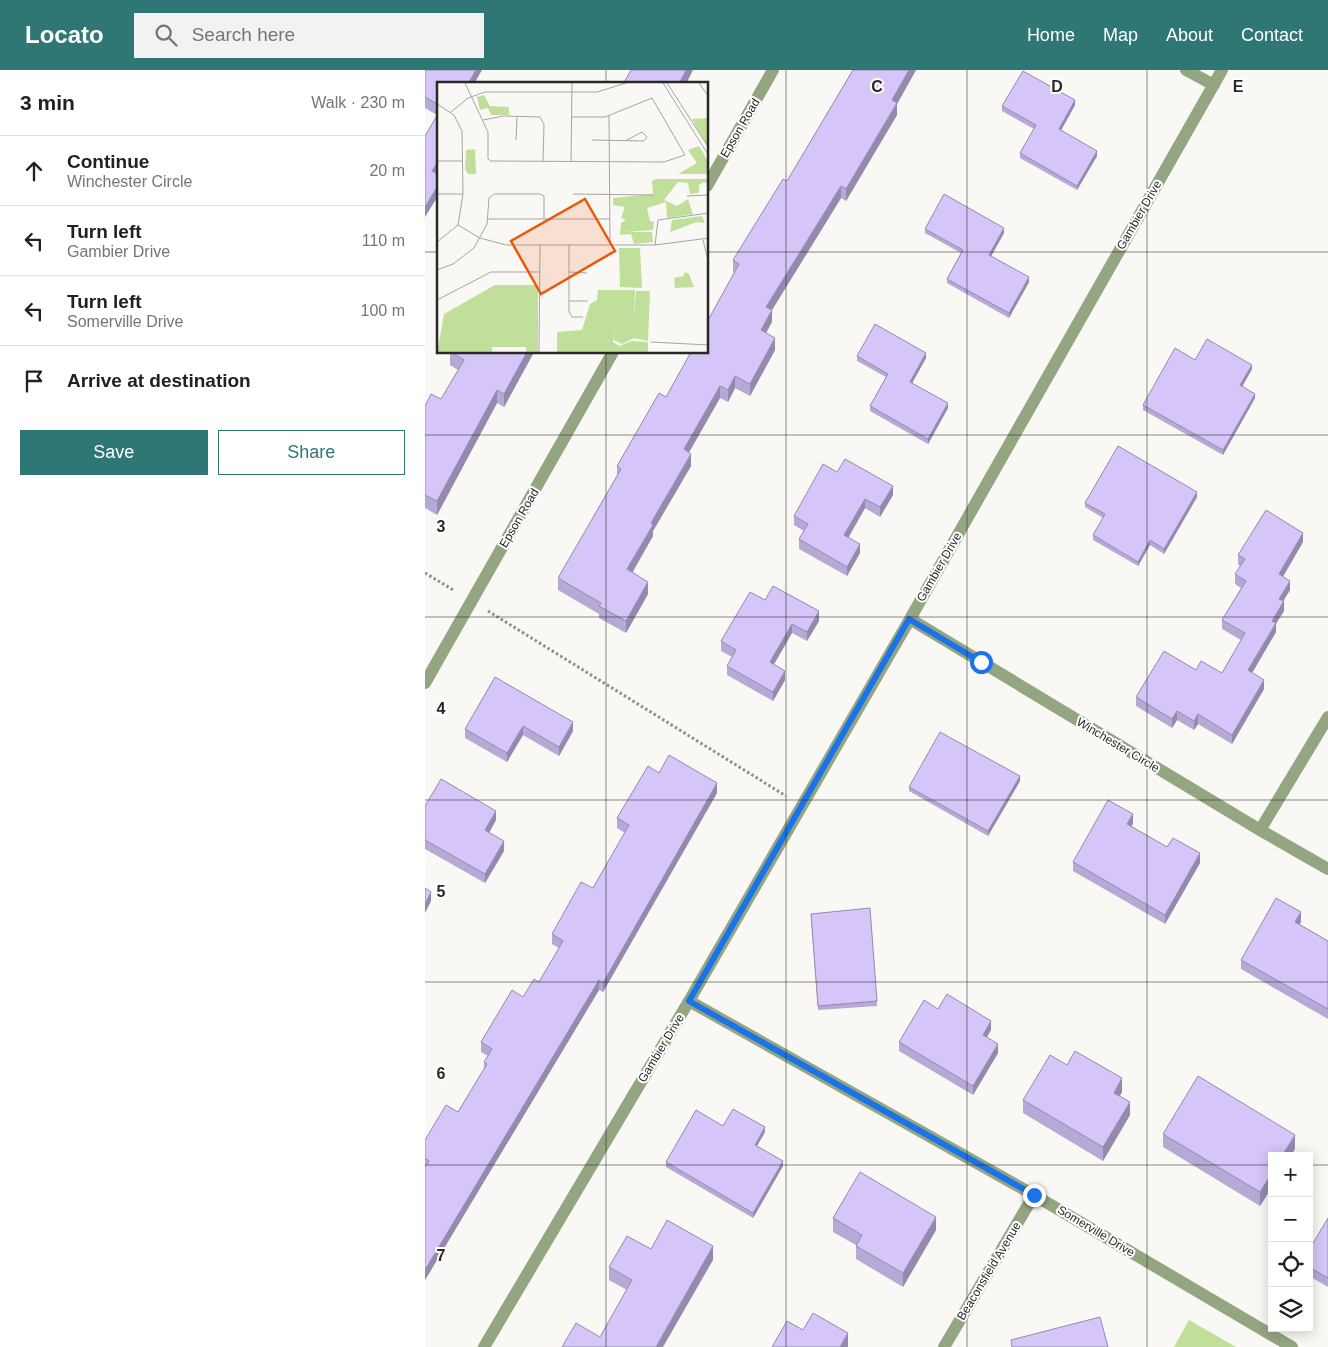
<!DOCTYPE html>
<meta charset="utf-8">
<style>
body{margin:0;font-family:Arial,sans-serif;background:#f2f2f2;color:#202124}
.controls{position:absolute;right:15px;bottom:15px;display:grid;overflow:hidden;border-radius:0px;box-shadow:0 2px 12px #0003}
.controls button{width:45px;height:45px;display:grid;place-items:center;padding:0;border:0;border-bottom:1px solid #e0e0e0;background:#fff;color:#202124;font:25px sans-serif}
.stop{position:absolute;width:15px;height:15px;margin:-11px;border:4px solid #1a73e8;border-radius:50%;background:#fff}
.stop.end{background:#1a73e8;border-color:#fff;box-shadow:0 1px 5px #0008}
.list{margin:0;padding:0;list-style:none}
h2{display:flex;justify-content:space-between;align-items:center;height:65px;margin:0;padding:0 20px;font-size:21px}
h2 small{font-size:16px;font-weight:400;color:#757577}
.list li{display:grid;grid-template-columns:32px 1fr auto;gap:15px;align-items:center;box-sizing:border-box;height:70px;padding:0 20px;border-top:1px solid #e0e0e0}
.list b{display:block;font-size:19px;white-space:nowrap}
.list p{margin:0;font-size:16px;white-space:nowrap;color:#757577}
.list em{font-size:16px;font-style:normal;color:#757577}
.actions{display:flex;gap:10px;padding:15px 20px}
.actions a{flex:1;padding:11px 0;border:1px solid #2e7774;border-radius:0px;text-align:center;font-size:18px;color:#2e7774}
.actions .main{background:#2e7774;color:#fff}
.icon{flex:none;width:28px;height:28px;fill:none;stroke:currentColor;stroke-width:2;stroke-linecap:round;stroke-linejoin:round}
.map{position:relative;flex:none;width:903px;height:1277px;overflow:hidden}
header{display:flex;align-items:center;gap:30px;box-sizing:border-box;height:70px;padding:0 25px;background:#2e7774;color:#fff}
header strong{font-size:24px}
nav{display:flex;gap:28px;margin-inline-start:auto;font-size:18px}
.search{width:350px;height:45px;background:#f2f2f2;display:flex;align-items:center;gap:12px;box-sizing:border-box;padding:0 18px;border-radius:0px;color:#757577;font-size:19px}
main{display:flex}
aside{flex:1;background:#fff}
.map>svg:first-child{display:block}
.green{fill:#c0df9a}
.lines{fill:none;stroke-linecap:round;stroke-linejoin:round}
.path{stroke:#8f8e8b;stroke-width:3;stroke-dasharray:2.5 2.5;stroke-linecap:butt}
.minor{stroke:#94a581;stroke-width:12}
.wall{fill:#b7a9d5}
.shaded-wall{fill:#958aae}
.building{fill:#d5c5f8;stroke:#958aae}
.route{stroke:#1a73e8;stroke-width:6}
.grid{fill:none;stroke:#282826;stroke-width:1;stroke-opacity:0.55}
.labels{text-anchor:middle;stroke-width:4;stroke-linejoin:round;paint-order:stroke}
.street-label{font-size:12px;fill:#282826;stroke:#fff}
.inset-road{fill:none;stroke:#a5a5a2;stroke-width:1}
.view{fill:#e8590c;fill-opacity:0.15;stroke:#e8590c;stroke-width:2.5}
.inset-edge{fill:none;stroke:#282826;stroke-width:2.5}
.grid-label{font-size:16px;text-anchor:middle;font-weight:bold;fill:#282826;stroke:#fff;stroke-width:4;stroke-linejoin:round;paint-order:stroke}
</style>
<header>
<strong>Locato</strong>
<div class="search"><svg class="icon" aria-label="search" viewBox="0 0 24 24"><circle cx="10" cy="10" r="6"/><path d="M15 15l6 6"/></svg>Search here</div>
<nav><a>Home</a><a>Map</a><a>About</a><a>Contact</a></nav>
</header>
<main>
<aside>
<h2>3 min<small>Walk · 230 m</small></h2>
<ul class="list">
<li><svg class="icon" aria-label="ahead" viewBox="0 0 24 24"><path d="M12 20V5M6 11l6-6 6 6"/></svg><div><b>Continue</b><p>Winchester Circle</p></div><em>20 m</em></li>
<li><svg class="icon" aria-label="left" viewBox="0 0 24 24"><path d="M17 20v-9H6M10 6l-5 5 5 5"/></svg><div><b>Turn left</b><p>Gambier Drive</p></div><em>110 m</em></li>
<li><svg class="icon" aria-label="left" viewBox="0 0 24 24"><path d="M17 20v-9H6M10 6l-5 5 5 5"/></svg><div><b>Turn left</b><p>Somerville Drive</p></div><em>100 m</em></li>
<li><svg class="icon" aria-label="arrive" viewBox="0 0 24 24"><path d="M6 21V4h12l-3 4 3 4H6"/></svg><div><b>Arrive at destination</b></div></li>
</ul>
<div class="actions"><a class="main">Save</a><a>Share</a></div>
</aside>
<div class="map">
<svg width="903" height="1277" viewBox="0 0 903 1277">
<rect width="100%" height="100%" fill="#f9f8f4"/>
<path class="green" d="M 764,1250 L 811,1277 L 749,1277 Z"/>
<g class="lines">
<path class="path" d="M 0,503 L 30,521
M 63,541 L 361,726"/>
<path class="minor" d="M 761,0 L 789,15
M 282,116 L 348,0
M 485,549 L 835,760 L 903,799
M 0,613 L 188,282
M 835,760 L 903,647
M 264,931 L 609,1125 L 867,1277
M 59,1277 L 264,931 L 485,549 L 797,0
M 519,1277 L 609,1125"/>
</g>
<path class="wall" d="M 0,0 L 14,14 L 14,100 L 12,104 L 14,105 L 14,124 L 0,147 L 12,45 L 0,38 Z
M 428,0 L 491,0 L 472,34 L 472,45 L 421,131 L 416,128 L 347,240 L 347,252 L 341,263 L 350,280 L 325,326 L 310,318 L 303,332 L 295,328 L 264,382 L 266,396 L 228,461 L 228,466 L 208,502 L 223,524 L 201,563 L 174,548 L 174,544 L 133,520 L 133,508 L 192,406 L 192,396 L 241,327 L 310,203 L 308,202 L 308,190 L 362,111 Z
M 650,35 L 636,60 L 672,86 L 652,120 L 595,88 L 595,83 L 609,59 L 577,41 L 577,36 Z
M 500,159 L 579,163 L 566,186 L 604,212 L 584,248 L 522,213 L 522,209 L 536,183 L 500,163 Z
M 25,282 L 109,282 L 79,337 L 72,333 L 12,445 L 0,438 L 0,336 L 16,329 L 33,300 L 25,295 Z
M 432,286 L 501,288 L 487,313 L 523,338 L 503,374 L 445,341 L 445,336 L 461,307 L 432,291 Z
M 770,290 L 827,299 L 817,317 L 830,328 L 798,385 L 718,340 L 718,335 Z
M 412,402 L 468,425 L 455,447 L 440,438 L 423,468 L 435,483 L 422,506 L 374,479 L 374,469 L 379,461 L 369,455 L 369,446 Z
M 772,427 L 739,484 L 725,475 L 713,496 L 668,470 L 668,465 L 678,448 L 660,437 L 660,433 Z
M 878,472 L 858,507 L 865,520 L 858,531 L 859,541 L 851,553 L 851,562 L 827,603 L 839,619 L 807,674 L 773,654 L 769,660 L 752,650 L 747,658 L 711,636 L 711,627 L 771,600 L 797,603 L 816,570 L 797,559 L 797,550 L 816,518 L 810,514 L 810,504 L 816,496 L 813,495 L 813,485 Z
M 340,530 L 394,551 L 382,571 L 367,563 L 349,594 L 360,610 L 348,631 L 302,605 L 302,596 L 307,587 L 296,581 L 296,571 Z
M 70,607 L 148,661 L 134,686 L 98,665 L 82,692 L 40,668 L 40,659 Z
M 234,703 L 292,723 L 178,922 L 174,920 L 0,1210 L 0,1070 L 33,1042 L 59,999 L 59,992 L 63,986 L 56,982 L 56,972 L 98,927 L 114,912 L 134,878 L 127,874 L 127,864 L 168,818 L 200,763 L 192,758 L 192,748 Z
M 595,711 L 563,766 L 484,721 L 484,717 Z
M 0,736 L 71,750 L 64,763 L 79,781 L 60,813 L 0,779 Z
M 708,754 L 706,756 L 742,777 L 775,793 L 740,854 L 648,801 L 648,792 Z
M 386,848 L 452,931 L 452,936 L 393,940 Z
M 876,852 L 874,854 L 903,871 L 903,949 L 816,899 L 816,890 Z
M 513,939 L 566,960 L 561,967 L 573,983 L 548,1025 L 474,981 L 474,972 Z
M 642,995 L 697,1022 L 695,1026 L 705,1045 L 678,1091 L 598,1043 L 598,1030 Z
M 298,1056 L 340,1062 L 332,1076 L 358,1096 L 328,1148 L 241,1097 L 241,1092 Z
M 738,1064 L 870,1079 L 847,1086 L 847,1117 L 835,1136 L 738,1077 Z
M 408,1148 L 511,1160 L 478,1217 L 431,1189 L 431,1175 L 408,1162 Z
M 903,1148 L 903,1217 L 884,1206 L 884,1180 Z
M 226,1179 L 288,1190 L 175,1267 L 202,1220 L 184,1210 L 184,1197 Z"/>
<path class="shaded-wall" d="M 51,0 L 57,0 L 49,14 L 43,14 Z
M 261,0 L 268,0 L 261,14 L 254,14 Z
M 484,0 L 491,0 L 472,34 L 472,45 L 421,131 L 421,119 L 467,30 Z
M 650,30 L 650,35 L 634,64 L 634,59 Z
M 672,81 L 672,86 L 652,120 L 652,116 Z
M 14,90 L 14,100 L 7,111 L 7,101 Z
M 14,114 L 14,124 L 0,147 L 0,137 Z
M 416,116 L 416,128 L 347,240 L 347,252 L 336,272 L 336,260 L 341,237 Z
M 579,158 L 579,163 L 564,190 L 564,185 Z
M 604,207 L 604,212 L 584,248 L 584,243 Z
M 350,268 L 350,280 L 325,326 L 325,314 Z
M 102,282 L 109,282 L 79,337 L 79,324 Z
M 501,283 L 501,288 L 485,317 L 485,312 Z
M 827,295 L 827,299 L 815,320 L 815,315 Z
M 310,306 L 310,318 L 303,332 L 303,320 Z
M 295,316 L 295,328 L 259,391 L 259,379 Z
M 72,320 L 72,333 L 12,445 L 12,431 Z
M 830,324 L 830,328 L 798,385 L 798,380 Z
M 523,333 L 523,338 L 503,374 L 503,369 Z
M 266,384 L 266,396 L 228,461 L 228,466 L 202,511 L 202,499 L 226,453 Z
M 468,416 L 468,425 L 455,447 L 455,437 Z
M 772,422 L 772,427 L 739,484 L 739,479 Z
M 440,429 L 440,438 L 419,475 L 419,465 Z
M 878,463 L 878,472 L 854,513 L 854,504 Z
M 725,470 L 725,475 L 713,496 L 713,492 Z
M 435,474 L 435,483 L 422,506 L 422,497 Z
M 865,511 L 865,520 L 854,538 L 854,529 Z
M 223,512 L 223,524 L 201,563 L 201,551 Z
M 859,531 L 859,541 L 847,560 L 847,551 Z
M 394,541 L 394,551 L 382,571 L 382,562 Z
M 851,553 L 851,562 L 823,610 L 823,600 Z
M 367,554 L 367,563 L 345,601 L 345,592 Z
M 360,601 L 360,610 L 348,631 L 348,622 Z
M 839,610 L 839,619 L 807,674 L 807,665 Z
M 752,641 L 752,650 L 747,658 L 747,649 Z
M 773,644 L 773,654 L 769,660 L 769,651 Z
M 148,652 L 148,661 L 134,686 L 134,677 Z
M 98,656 L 98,665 L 82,692 L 82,683 Z
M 595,706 L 595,711 L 563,766 L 563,761 Z
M 292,713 L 292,723 L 178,922 L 178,913 Z
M 71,741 L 71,750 L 60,770 L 60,760 Z
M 708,744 L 708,754 L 702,763 L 702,754 Z
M 79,771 L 79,781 L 60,813 L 60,804 Z
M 775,783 L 775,793 L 740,854 L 740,845 Z
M 6,822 L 6,831 L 0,843 L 0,834 Z
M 876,842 L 876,852 L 870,861 L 870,852 Z
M 174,910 L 174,920 L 0,1210 L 0,1200 Z
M 566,951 L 566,960 L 558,974 L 558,965 Z
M 573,974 L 573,983 L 548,1025 L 548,1016 Z
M 697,1008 L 697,1022 L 689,1036 L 689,1023 Z
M 705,1032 L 705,1045 L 678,1091 L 678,1077 Z
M 340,1057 L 340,1062 L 330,1079 L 330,1075 Z
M 870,1065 L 870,1079 L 866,1086 L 857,1086 Z
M 358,1091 L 358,1096 L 328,1148 L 328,1143 Z
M 847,1103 L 847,1117 L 835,1136 L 835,1122 Z
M 511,1147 L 511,1160 L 478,1217 L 478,1203 Z
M 288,1176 L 288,1190 L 238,1277 L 231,1277 Z
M 423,1263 L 423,1277 L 415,1277 Z"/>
<path class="building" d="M 0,0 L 51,0 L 43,14 L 14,14 L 14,35 L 0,27 Z
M 206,0 L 261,0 L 254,14 L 251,13 L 250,14 L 198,14 Z
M 428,0 L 484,0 L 467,30 L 472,33 L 421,119 L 416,116 L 341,237 L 347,240 L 336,260 L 350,268 L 325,314 L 310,306 L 303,320 L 295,316 L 259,379 L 266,384 L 226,453 L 228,455 L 202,499 L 223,512 L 201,551 L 174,536 L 176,533 L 133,508 L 196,399 L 192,396 L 234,323 L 241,327 L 266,282 L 282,282 L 282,252 L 314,194 L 308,190 L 358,109 L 362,111 Z
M 598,1 L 650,30 L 634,59 L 672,81 L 652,116 L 595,83 L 611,55 L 577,36 Z
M 14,42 L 14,90 L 7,101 L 14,105 L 14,114 L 0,137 L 0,66 Z
M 519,124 L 579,158 L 564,185 L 604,207 L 584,243 L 522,209 L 538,180 L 500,159 Z
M 450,254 L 501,283 L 485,312 L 523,333 L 503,369 L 445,336 L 463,304 L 432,286 Z
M 782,269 L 827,295 L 815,315 L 830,324 L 798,380 L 718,335 L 750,278 L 770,290 Z
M 26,282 L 102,282 L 79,324 L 72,320 L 12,431 L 0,425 L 0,336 L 6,324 L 16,329 L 39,290 Z
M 693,376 L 772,422 L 739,479 L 725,470 L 713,492 L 668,465 L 680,444 L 660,433 Z
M 420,389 L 468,416 L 455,437 L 440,429 L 419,465 L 435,474 L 422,497 L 374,469 L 383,454 L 369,446 L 398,394 L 412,402 Z
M 841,440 L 878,463 L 854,504 L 865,511 L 854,529 L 859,531 L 847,551 L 851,553 L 823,600 L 839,610 L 807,665 L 773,644 L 769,651 L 752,641 L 747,649 L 711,627 L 739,581 L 771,600 L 776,591 L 797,603 L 820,563 L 797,550 L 821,511 L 810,504 L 820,489 L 813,485 Z
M 348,516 L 394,541 L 382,562 L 367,554 L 345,592 L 360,601 L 348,622 L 302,596 L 311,580 L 296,571 L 325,522 L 340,530 Z
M 70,607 L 148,652 L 134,677 L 98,656 L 82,683 L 40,659 Z
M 515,662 L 595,706 L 563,761 L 484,717 Z
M 244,685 L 292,713 L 178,913 L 174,910 L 0,1200 L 0,1097 L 4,1091 L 0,1088 L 0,1070 L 21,1035 L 33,1042 L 62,994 L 59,992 L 67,979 L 56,972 L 87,920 L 98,927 L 109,909 L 114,912 L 138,871 L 127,864 L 156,812 L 168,818 L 204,755 L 192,748 L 223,696 L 234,703 Z
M 16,709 L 71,741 L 60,760 L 79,771 L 60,804 L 0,770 L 0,736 Z
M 683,730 L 708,744 L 702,754 L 742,777 L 748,768 L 775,783 L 740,845 L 648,792 Z
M 0,818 L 6,822 L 0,834 Z
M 851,828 L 876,842 L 870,852 L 903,871 L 903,939 L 816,890 Z
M 445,838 L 452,931 L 393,936 L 386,844 Z
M 522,924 L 566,951 L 558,965 L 573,974 L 548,1016 L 474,972 L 499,930 L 513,939 Z
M 650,981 L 697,1008 L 689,1023 L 705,1032 L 678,1077 L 598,1030 L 625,985 L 642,995 Z
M 773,1006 L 870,1065 L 857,1086 L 847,1086 L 847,1103 L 835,1122 L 738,1064 Z
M 308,1039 L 340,1057 L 330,1075 L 358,1091 L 328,1143 L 241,1092 L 271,1040 L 298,1056 Z
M 435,1102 L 511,1147 L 478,1203 L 431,1176 L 437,1165 L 408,1148 Z
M 903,1148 L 903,1208 L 884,1197 L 884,1180 Z
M 242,1150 L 288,1176 L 231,1277 L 137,1277 L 151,1253 L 175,1267 L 207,1210 L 184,1197 L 202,1166 L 226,1179 Z
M 388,1243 L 423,1263 L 415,1277 L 347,1277 L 362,1251 L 378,1260 Z
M 675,1247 L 683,1277 L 587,1277 L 586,1270 Z"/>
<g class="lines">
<path class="route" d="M 556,592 L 484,549 L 264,931 L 609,1125"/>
</g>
<path class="grid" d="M 181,0 L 181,14M 361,0 L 361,1277M 542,0 L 542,1277M 722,0 L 722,1277M 0,182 L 14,182M 282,182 L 903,182M 181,282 L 181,1277M 0,365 L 903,365M 0,547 L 903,547M 0,730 L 903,730M 0,912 L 903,912M 0,1095 L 847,1095M 884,1095 L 903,1095"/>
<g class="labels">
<g class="street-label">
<text transform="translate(315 58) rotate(-60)" y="4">Epson Road</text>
<text transform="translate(714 145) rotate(-60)" y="4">Gambier Drive</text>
<text transform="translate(94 448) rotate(-60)" y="4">Epson Road</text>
<text transform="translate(514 497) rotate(-60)" y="4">Gambier Drive</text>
<text transform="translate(693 675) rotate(31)" y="4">Winchester Circle</text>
<text transform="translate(236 978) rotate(-59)" y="4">Gambier Drive</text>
<text transform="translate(671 1161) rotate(31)" y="4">Somerville Drive</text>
<text transform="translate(564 1201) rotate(-59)" y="4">Beaconsfield Avenue</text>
</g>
</g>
<g transform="translate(12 12)">
<rect width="271" height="271" fill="#f9f8f4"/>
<path d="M 47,13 L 53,24 L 72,25 L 72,33 L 54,33 L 51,26 L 43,28 L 40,15 ZM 271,36 L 271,66 L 255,37 ZM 262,64 L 271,79 L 271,92 L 241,92 L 260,81 L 251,68 ZM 38,67 L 39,92 L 31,92 L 28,87 L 29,68 ZM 219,97 L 271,97 L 271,102 L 267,100 L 262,103 L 262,111 L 253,112 L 251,101 L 241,100 L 227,118 L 240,124 L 251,117 L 256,132 L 230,136 L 229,120 L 210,126 L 213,139 L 217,140 L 216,148 L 189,150 L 215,150 L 216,160 L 197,162 L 194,152 L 183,153 L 184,141 L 189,138 L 184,136 L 188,125 L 176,123 L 176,116 L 216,112 L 215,99 ZM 265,134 L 268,141 L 260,140 L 233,150 L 235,138 ZM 182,166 L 203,166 L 205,206 L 183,205 ZM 248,190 L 252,192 L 257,205 L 238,206 L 237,196 L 246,194 ZM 58,203 L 101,203 L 101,271 L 89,271 L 89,265 L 55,265 L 55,271 L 0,271 L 7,232 ZM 161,208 L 198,208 L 197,237 L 199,209 L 213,209 L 211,259 L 197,256 L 185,262 L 177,258 L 178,248 L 176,260 L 182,264 L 195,259 L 211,260 L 211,271 L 120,271 L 120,250 L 145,248 L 153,222 L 160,218 Z" fill="#c0df9a"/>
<path class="inset-road" d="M 28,1 L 51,50 L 51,77 L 54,79 L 227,80 L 248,73 L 215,16 L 168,35 L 135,35M 226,1 L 272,74M 230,1 L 272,66M 262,1 L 272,15M 0,22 L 17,33 L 25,49 L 26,112 L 21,143 L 0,160M 14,30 L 31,16 L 48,10 L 160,10 L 189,1M 172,34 L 173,163M 46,38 L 67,34 L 103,35 L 107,42 L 106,79M 79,58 L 80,35M 155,58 L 207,59 L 210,55 L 205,50 L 190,58M 0,79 L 26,79M 134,80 L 135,1M 0,112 L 26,112M 136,112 L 216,113M 250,114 L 272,113M 0,128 L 0,112M 51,137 L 173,137M 21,143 L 43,156 L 69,163 L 218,163 L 272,156M 266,158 L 272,182M 132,163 L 132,230 L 135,235 L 146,235M 218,163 L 221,138 L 272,131M 0,188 L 16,182 L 37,166 L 50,142 L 52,116 L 57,112 L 103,112 L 107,114 L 107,137M 132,190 L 150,191M 0,218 L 54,190 L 103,190M 132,219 L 151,219M 214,260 L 272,263M 102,271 L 103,163"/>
<path class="view" d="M 148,117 L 178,169 L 104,212 L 74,159 Z"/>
<rect width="271" height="271" class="inset-edge"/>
</g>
<g class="grid-label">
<text x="452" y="22">C</text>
<text x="632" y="22">D</text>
<text x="813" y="22">E</text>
<text x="16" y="462">3</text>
<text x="16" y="644">4</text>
<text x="16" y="827">5</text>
<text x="16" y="1009">6</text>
<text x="16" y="1191">7</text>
</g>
</svg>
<div class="controls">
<button>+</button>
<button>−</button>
<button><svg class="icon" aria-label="locate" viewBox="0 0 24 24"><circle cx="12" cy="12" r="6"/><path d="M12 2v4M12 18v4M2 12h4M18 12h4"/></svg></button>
<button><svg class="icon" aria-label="layers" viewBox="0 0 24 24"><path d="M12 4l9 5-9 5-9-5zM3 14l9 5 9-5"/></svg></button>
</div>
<div class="stop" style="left:556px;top:592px"></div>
<div class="stop end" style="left:609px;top:1125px"></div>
</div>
</main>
